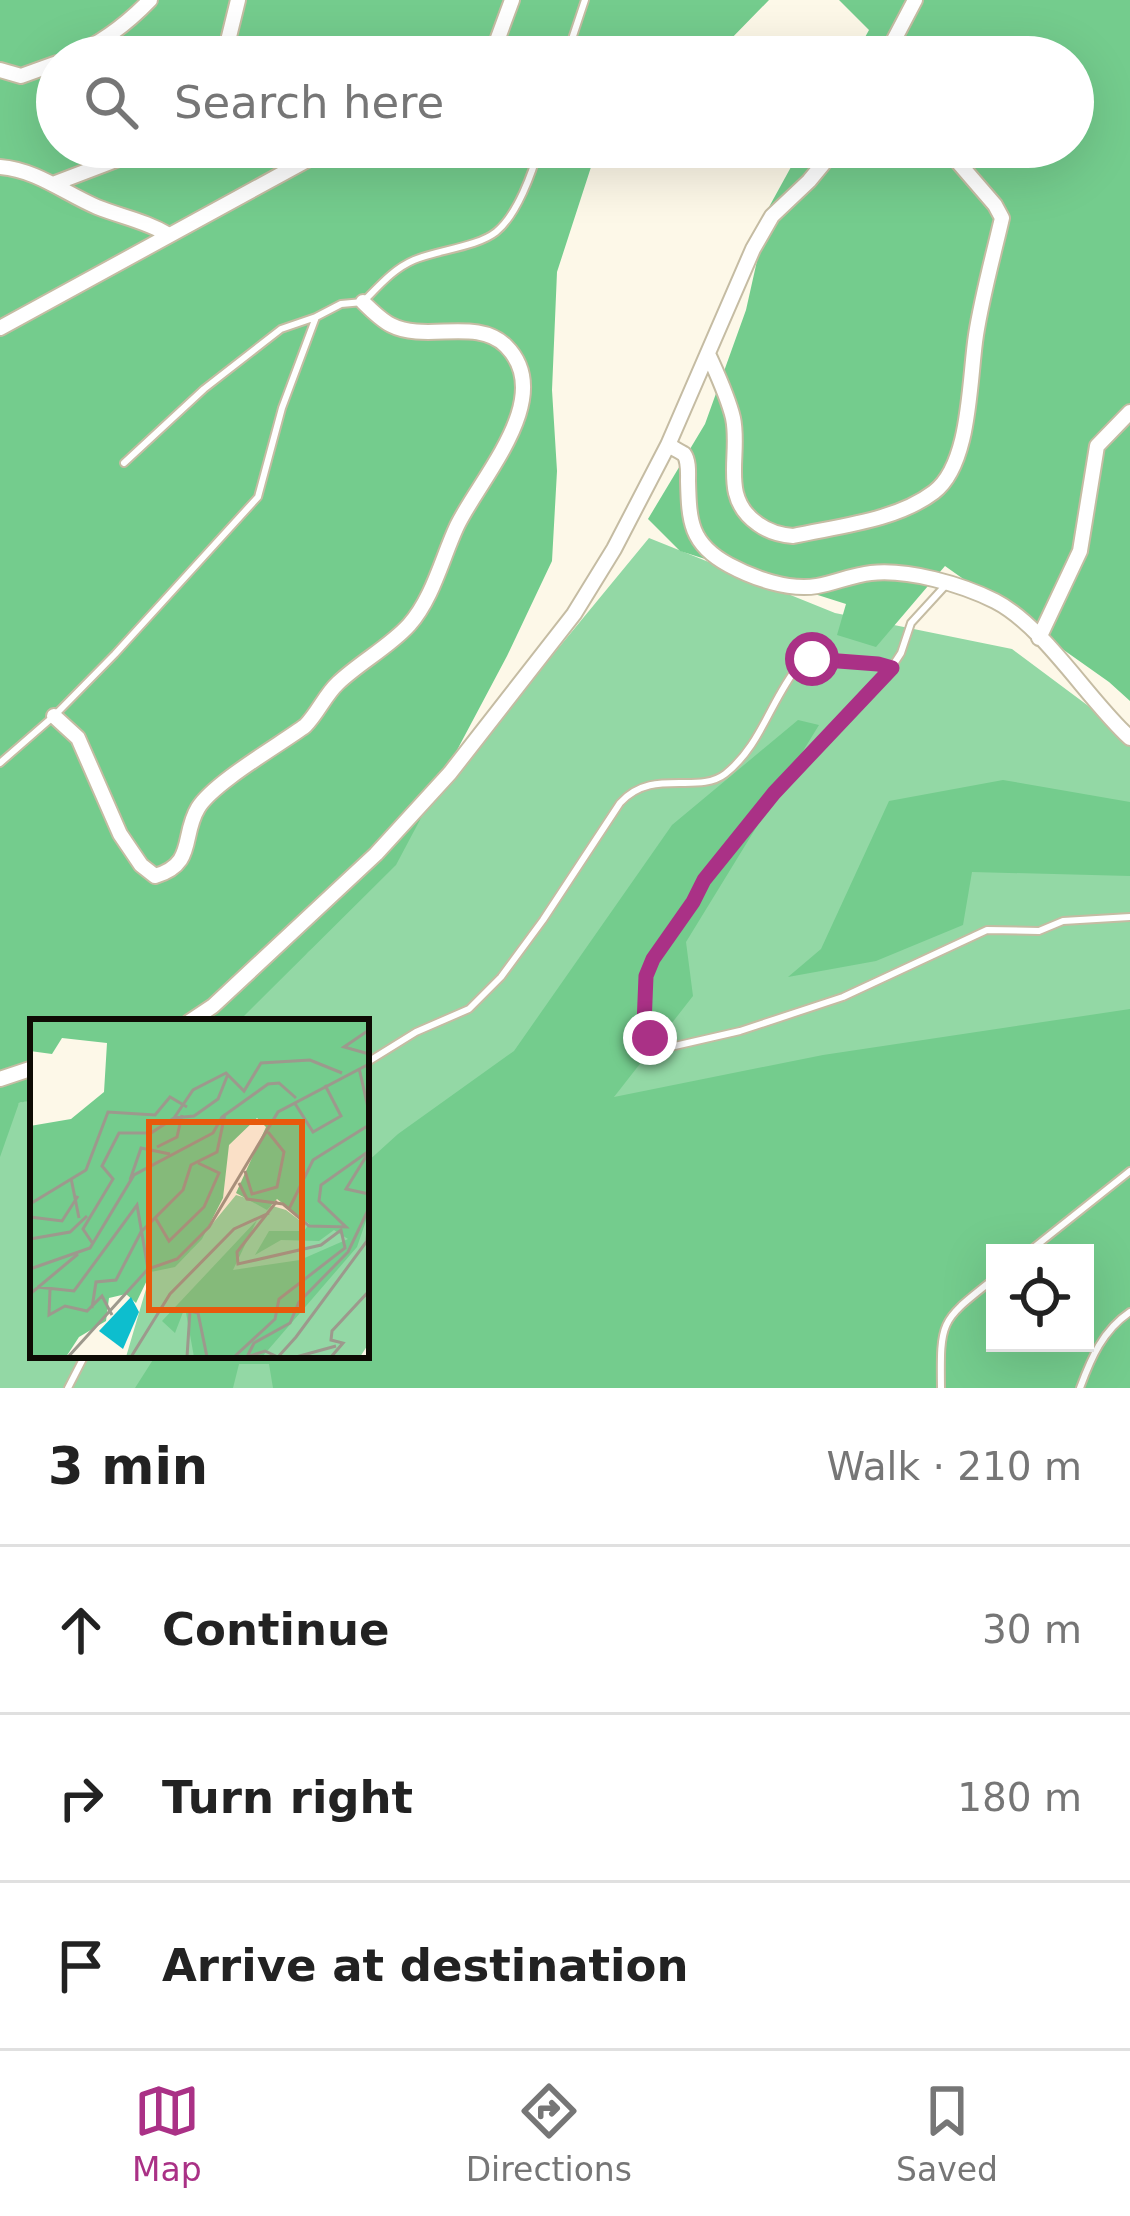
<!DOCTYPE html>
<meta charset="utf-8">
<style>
body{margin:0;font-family:"DejaVu Sans",sans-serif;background:#f2f2f2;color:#222}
.controls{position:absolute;right:36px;bottom:36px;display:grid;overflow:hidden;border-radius:0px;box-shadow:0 12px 48px #0002}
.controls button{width:108px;height:108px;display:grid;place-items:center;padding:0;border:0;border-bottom:3px solid #e0e0e0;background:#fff;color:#222;font:60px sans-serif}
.stop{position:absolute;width:36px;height:36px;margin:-27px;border:9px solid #aa3186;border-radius:50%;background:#fff}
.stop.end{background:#aa3186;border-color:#fff;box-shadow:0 3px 12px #0008}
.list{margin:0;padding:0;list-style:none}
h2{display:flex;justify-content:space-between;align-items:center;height:156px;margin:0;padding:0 48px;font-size:51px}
h2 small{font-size:39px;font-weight:400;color:#767676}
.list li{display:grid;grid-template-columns:78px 1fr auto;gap:36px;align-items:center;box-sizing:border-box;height:168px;padding:0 48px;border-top:3px solid #e0e0e0}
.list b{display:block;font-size:45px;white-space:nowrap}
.list em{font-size:39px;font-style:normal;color:#767676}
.icon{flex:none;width:66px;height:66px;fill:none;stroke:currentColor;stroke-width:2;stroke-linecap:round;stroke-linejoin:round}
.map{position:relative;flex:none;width:1130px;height:1388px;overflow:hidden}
.search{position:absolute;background:#fff;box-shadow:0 12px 48px #0002;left:36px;right:36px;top:36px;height:132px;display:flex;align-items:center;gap:30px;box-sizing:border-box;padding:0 42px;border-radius:66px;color:#767676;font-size:45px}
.sheet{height:660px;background:#fff}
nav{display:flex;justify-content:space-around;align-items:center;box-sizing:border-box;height:168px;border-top:3px solid #e0e0e0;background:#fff;font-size:33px;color:#767676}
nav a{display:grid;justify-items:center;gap:6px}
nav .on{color:#aa3186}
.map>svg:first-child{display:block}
.green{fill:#93d8a5;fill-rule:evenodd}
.forest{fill:#74cc8d;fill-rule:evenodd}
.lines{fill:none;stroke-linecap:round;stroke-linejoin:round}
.service-casing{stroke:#c5bca3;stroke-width:10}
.minor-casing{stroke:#c5bca3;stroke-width:18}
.service{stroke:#fff;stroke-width:6}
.minor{stroke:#fff;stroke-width:14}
.route{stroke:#aa3186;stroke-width:15}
.inset-road{fill:none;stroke:#9d998d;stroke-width:3}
.view{fill:#e8590c;fill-opacity:0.15;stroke:#e8590c;stroke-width:6}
.inset-edge{fill:none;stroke:#0e0b04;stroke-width:6}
</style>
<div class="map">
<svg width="1130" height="1388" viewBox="0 0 1130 1388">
<rect width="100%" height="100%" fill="#fdf8e8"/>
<path class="green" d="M 649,538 L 835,613 L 1012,649 L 1130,737 L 1130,1388 L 0,1388 L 0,1132 L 19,1103 L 33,1099 L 33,1355 L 366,1355 L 366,1022 L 210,1022 L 308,952 ZM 995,1253 L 1085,1253 L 1085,1343 L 995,1343 Z"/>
<path class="forest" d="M 0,0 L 769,0 L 726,44 L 724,57 L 57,57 L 57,147 L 638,147 L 592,164 L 557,272 L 552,390 L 557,471 L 552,561 L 507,656 L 396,865 L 238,1022 L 33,1022 L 33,1100 L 19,1103 L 0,1157 Z
M 839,0 L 1130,0 L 1130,701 L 1109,682 L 945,566 L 876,647 L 837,635 L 846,604 L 680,551 L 648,519 L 705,424 L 746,310 L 769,207 L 802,147 L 1073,147 L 1073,57 L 854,57 L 869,30 Z
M 798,720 L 819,725 L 686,942 L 693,996 L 614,1097 L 823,1055 L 1130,1009 L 1130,1388 L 273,1388 L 269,1364 L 239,1364 L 233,1388 L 135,1388 L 156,1355 L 366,1355 L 366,1163 L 398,1134 L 514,1051 L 672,825 ZM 995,1253 L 1085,1253 L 1085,1343 L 995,1343 Z
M 1003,780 L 1130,802 L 1130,876 L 972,872 L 963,925 L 876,961 L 788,977 L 821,949 L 889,801 Z"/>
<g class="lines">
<g class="service-casing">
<path id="service" d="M 566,57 L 585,0
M 124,463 L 204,389 L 281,329 L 316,317
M 944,587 L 911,623 L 901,653 L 886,676 L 774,792 L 718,860 L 653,959 L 646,976 L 644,1025 L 650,1038 L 666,1048 L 740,1031 L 843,997 L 987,930 L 1039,931 L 1063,921 L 1130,917
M 0,763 L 54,716 L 115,654 L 258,497 L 282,408 L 316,317 L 341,304 L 363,302 C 379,286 393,269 414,260 C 438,250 477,247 496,232 C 517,215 533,172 539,147
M 366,1063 L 416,1032 L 469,1009 L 501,977 L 543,920 L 620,803 C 652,767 698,795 725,774 C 761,746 771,699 799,665 C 826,653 865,660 893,668
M 1027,1253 L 1130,1171
M 68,1388 L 85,1355
M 941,1388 C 940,1318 941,1321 995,1278
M 1080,1388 C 1091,1358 1103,1330 1130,1312"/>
</g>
<g class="minor-casing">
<path id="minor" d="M 70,57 C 102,43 126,25 150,0
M 224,57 L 238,0
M 491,57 L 512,0
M 885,57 L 915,0
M 0,70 L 21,76 L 57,63
M 0,167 C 37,170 64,193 97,207 C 122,217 146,221 169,235
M 53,184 L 150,147
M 0,328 L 331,147
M 709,356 C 718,376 728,397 733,418 C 741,456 719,497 758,524 C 769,532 780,535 793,536 C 838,526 896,521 934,492 C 971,464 969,379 976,335 C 982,296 993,257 1002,218 L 995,205 L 945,147
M 668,445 C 670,446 682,453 684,454 C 689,461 688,473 688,481 C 689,521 690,544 729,565 C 753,578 789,591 817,586 C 835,583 852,575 871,573 C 908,569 961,584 995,601 C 1044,626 1088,700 1130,738
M 1039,638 L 1080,551 L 1097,446 L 1130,412
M 54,716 L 78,738 L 120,834 L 141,865 L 155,876 C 196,864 181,836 198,808 C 213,783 279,745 305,726 C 318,713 325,695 338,683 C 360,662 389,647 409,625 C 433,598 442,558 457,526 C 480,478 557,397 506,346 C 477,317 426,343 391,325 C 381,320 371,310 363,302
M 189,1022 L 213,1006 L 376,854 L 450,773 L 574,614 L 614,549 L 668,445 L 753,249 L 772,216 L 809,181 L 837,147
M 0,1079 L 33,1068"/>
</g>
<use href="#service" class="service"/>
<use href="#minor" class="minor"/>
</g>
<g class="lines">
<path class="route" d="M 650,1038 L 644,1025 L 646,976 L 653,959 L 693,902 L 704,880 L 774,793 L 892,668 L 878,664 L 812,659"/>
</g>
<g transform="translate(30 1019)">
<rect width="339" height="339" fill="#fdf8e8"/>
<path d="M 206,176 L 256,191 L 285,213 L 339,186 L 339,324 L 330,338 L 96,338 L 121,253 L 160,232 Z" fill="#93d8a5"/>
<path d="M 0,1 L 339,1 L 339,193 L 327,228 L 232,338 L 164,338 L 155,288 L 145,314 L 132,302 L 227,201 L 203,251 L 270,241 L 318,220 L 304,211 L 289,222 L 251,221 L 225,236 L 239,212 L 274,212 L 279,205 L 247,180 L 237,191 L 206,174 L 236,108 L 227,99 L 199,126 L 193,179 L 172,220 L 145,248 L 121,253 L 106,284 L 96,275 L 79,279 L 76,302 L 49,318 L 36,338 L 0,338 L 0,107 L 41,100 L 74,73 L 77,24 L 32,19 L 22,35 L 0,32 Z" fill="#74cc8d"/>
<path d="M 101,278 L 109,293 L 93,330 L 69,312 Z" fill="#0dbece"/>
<path class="inset-road" d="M 339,11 L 314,28 L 339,35M 329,49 L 339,93M 264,83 L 283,113 L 311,97 L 295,66M 144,99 L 163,71 L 196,54 L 214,72 L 231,44 L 280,41 L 312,54M 127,128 L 147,118 L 152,96M 337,136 L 316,170 L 339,175M 215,152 L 222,175 L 247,168 L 254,133 L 238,113M 41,159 L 49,199M 100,161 L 111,129 L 140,135M 209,164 L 217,180 L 253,185 L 279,207 L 316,208 L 289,182 L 291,166 L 339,132M 0,185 L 56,151 L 78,93 L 125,96 L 140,78 L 157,88M 259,190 L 283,141 L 339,106M 0,198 L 32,202 L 48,177M 126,200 L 139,222 L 174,188 L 189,154 L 168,144M 0,220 L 40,213 L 57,197M 63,225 L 53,210 L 83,160 L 72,147 L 89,114 L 121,114 L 144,99 L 164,97 L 188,80 L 198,55M 0,250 L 60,229 L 104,156 L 183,114 L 192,98 L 238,65 L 249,64 L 266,79M 7,268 L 44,272 L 107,186 L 118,250M 20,271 L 19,296 L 35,287 L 57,292 L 72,277 L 82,296M 0,275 L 48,235M 62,289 L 66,263 L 86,261 L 111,213 L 153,171 L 161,146 L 187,133 L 195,95M 38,338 L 118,250 L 147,240 L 179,208 L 248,93 L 339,45M 101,338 L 140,275 L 204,210 L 239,194M 157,338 L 160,292 L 168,294 L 177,338M 204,338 L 245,300 L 249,280 L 315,229 L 311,211 L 291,226 L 208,245 L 207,233 L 247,182M 217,338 L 235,332 L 248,338 L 266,318 L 337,222 L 339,194M 217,338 L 224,324 L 260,304 L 269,283 L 318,233 L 339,189M 266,338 L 306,327M 301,338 L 313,324 L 301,321 L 302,312 L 339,272"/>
<path class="view" d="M 119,103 L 272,103 L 272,291 L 119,291 Z"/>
<rect width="339" height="339" class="inset-edge"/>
</g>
</svg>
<div class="controls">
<button><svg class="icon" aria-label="locate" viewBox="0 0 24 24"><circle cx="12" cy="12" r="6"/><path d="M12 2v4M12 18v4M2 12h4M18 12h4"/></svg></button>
</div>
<div class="stop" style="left:812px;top:659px"></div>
<div class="stop end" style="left:650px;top:1038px"></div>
<div class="search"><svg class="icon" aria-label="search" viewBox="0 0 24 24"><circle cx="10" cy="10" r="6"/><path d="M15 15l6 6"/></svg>Search here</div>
</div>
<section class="sheet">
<h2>3 min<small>Walk · 210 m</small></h2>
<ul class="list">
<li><svg class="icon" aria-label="ahead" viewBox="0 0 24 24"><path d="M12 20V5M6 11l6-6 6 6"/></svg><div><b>Continue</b></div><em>30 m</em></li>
<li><svg class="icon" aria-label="right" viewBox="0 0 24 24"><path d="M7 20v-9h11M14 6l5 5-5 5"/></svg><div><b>Turn right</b></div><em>180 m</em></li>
<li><svg class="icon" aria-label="arrive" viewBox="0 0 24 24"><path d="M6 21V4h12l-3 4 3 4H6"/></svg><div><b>Arrive at destination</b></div></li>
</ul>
</section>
<nav>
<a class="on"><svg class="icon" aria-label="map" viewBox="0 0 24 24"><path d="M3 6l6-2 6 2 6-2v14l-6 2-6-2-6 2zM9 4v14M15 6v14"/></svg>Map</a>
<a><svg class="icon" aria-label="directions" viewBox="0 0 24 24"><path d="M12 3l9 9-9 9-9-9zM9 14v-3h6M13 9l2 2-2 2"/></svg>Directions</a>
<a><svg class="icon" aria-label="saved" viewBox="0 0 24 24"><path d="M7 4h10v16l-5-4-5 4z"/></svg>Saved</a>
</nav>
